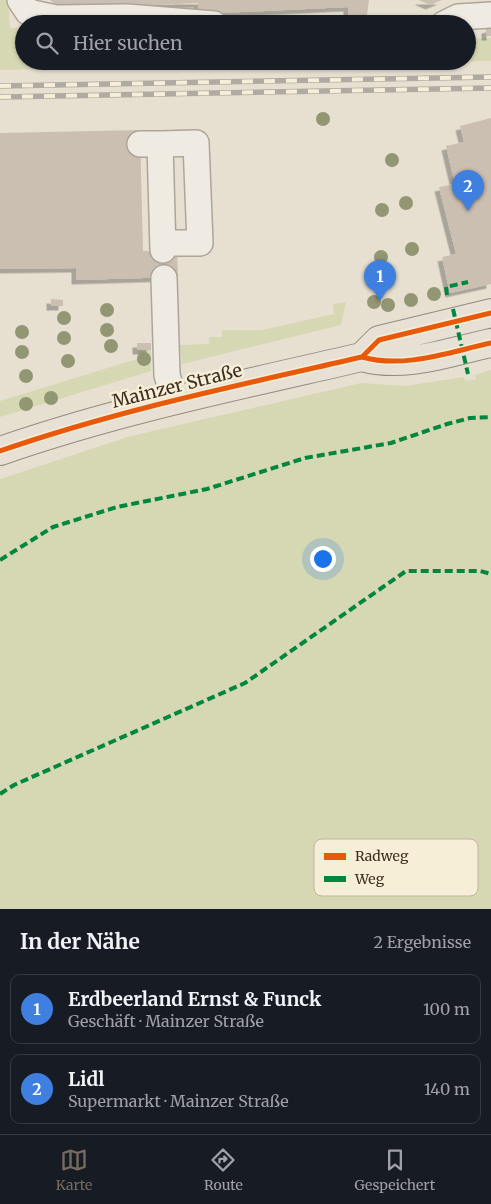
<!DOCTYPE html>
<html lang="de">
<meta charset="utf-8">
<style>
body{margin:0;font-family:Merriweather,serif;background:#242831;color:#f1f3f6}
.you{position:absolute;left:322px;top:558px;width:18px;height:18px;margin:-12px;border:4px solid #fff;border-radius:50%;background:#1a73e8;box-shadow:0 0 0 8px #1a73e833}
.badge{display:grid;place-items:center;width:32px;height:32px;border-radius:50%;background:#786c5e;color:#fff;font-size:16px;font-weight:700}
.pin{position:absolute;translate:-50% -41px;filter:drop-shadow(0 1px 2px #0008)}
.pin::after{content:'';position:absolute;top:26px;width:18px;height:15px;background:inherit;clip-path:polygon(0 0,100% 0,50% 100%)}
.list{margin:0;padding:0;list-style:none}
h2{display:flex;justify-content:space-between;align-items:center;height:65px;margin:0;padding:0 20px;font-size:21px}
h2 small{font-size:16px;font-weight:400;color:#9ea1a6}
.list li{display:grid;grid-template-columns:32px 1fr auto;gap:15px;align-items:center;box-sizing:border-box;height:70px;margin:0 10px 10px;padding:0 10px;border:1px solid #363941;border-radius:10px}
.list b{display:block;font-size:19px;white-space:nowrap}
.list p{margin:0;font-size:16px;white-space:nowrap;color:#9ea1a6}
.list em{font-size:16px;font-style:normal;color:#9ea1a6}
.icon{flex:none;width:28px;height:28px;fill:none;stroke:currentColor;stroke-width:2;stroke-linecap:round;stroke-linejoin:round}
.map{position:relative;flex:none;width:491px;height:909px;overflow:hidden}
.search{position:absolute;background:#171b24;box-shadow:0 1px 4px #0004;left:15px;right:15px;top:15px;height:55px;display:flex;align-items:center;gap:12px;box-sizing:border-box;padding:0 18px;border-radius:28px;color:#9ea1a6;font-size:19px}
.sheet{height:225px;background:#171b24}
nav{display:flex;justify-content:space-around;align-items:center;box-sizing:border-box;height:70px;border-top:1px solid #363941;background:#171b24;font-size:14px;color:#9ea1a6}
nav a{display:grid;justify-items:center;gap:2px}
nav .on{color:#786c5e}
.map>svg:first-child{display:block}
.green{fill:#d6d7b3}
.building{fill:#cbbfb2;filter:url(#shadow)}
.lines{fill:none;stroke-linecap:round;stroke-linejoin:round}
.minor-casing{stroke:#ada599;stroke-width:28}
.major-casing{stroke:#928b80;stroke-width:30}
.minor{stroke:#efebe3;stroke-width:25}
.major{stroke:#e6e1d4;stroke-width:28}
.rail-casing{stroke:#afaaa2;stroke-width:5.5}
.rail{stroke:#f7eed8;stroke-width:4;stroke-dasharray:11;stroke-linecap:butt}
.quiet{stroke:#00873e;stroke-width:4;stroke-dasharray:8 4;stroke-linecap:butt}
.cycleway-casing{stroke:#f7eed8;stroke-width:8}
.cycleway{stroke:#e8590c;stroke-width:5}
.tree{fill:#929673}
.labels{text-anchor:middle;stroke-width:5;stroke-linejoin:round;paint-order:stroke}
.street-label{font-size:18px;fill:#3d2e20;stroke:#f7eed8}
.key{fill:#f7eed8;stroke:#bfb4a1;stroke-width:1}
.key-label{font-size:14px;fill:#3d2e20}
</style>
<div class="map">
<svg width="491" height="909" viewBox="0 0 491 909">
<defs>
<filter id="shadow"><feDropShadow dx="-4.5" dy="4.5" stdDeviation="0" flood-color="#0004"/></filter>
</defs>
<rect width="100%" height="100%" fill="#e7e0d1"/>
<path class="green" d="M 0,0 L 8,0 L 10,28 L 24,28 L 24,61 L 467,61 L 467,39 L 491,38 L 491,61 L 0,70 Z
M 346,302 L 341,325 L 182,364 L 180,345 L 209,344 L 209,337 L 222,337 L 222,330 L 262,330 L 334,314 L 333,304 Z
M 491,325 L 491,335 L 384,351 Z
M 137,350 L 151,350 L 151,371 L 0,417 L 0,401 L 137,359 Z
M 491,370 L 491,909 L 0,909 L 0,479 L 131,436 L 361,383 L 405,386 L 464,377 L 465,381 L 476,379 L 475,375 Z"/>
<path class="building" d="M 50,0 L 369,0 L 366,22 L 348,19 L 348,7 L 198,14 L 198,3 L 61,9 Z
M 419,0 L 442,0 L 430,5 Z
M 491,28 L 491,36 L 486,36 L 486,29 Z
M 491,118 L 491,284 L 450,293 L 442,257 L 456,254 L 439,187 L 455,184 L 446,146 L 464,142 L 460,126 Z
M 140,130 L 143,251 L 177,250 L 178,277 L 76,280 L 76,268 L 0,269 L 0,133 Z
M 51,299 L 63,300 L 63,306 L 51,306 Z
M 137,343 L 151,343 L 151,350 L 137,350 Z"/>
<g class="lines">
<g class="minor-casing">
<path id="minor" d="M 20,0 L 28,12 L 56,18 L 127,17 L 214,24
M 444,24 L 458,17 L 491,15
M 140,144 L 160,144 L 163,250
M 160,144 L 196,143 L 200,243 L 163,243
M 164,278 L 167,375 L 174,400"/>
</g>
<g class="major-casing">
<path id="major" d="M 362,357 L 379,340 L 491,313
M 0,451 C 118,410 240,385 362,357 C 404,369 449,352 491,343"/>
</g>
<use href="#minor" class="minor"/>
<use href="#major" class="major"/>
<g class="rail-casing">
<path id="rail" d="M 0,86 L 491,77
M 0,97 L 491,88"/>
</g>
<use href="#rail" class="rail"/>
<path class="quiet" d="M 447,295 L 446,287 L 468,282
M 453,309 L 468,374
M 0,560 L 53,527 L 117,507 L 207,489 L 305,458 L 391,443 L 447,424 L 470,418 L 491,417
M 0,794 L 14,785 L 245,683 L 406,571 L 480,571 L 491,574"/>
<g class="cycleway-casing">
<path id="cycleway" d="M 362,357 L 379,340 L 491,313
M 0,451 C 118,410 240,385 362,357 C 404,369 449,352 491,343"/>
</g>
<use href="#cycleway" class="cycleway"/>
</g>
<g class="tree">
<circle cx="323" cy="119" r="7"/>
<circle cx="392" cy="160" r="7"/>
<circle cx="406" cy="203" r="7"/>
<circle cx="382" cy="210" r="7"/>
<circle cx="412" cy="249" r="7"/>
<circle cx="381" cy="257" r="7"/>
<circle cx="434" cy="294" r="7"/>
<circle cx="411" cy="300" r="7"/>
<circle cx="374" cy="302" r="7"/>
<circle cx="388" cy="305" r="7"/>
<circle cx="107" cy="310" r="7"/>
<circle cx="64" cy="318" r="7"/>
<circle cx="107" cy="330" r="7"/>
<circle cx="22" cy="332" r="7"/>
<circle cx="64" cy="338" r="7"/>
<circle cx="111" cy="346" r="7"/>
<circle cx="22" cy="352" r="7"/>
<circle cx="144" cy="359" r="7"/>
<circle cx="68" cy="361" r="7"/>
<circle cx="26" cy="376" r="7"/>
<circle cx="51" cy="398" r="7"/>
<circle cx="26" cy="404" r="7"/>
</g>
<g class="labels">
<g class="street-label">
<text transform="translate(177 386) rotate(-14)" y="6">Mainzer Straße</text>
</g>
</g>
<rect x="314" y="839" width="164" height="57" rx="8" class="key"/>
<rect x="324" y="853" width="22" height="7" fill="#e8590c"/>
<rect x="324" y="876" width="22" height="6" fill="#00873e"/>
<g class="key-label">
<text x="355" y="861">Radweg</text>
<text x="355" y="884">Weg</text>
</g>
</svg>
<div class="you"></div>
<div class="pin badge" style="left:380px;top:301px;background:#3f7fe0">1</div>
<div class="pin badge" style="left:468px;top:211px;background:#3f7fe0">2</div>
<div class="search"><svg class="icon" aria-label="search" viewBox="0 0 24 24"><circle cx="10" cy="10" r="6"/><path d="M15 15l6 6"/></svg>Hier suchen</div>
</div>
<section class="sheet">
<h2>In der Nähe<small>2 Ergebnisse</small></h2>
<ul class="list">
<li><span class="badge" style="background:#3f7fe0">1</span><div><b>Erdbeerland Ernst &amp; Funck</b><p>Geschäft · Mainzer Straße</p></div><em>100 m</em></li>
<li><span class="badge" style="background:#3f7fe0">2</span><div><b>Lidl</b><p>Supermarkt · Mainzer Straße</p></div><em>140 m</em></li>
</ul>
</section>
<nav>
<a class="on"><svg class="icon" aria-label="map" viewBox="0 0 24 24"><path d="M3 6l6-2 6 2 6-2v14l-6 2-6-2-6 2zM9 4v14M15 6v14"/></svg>Karte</a>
<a><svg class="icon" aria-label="directions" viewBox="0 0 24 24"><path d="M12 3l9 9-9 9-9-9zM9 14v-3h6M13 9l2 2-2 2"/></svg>Route</a>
<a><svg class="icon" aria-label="saved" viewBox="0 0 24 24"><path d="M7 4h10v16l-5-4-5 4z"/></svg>Gespeichert</a>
</nav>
